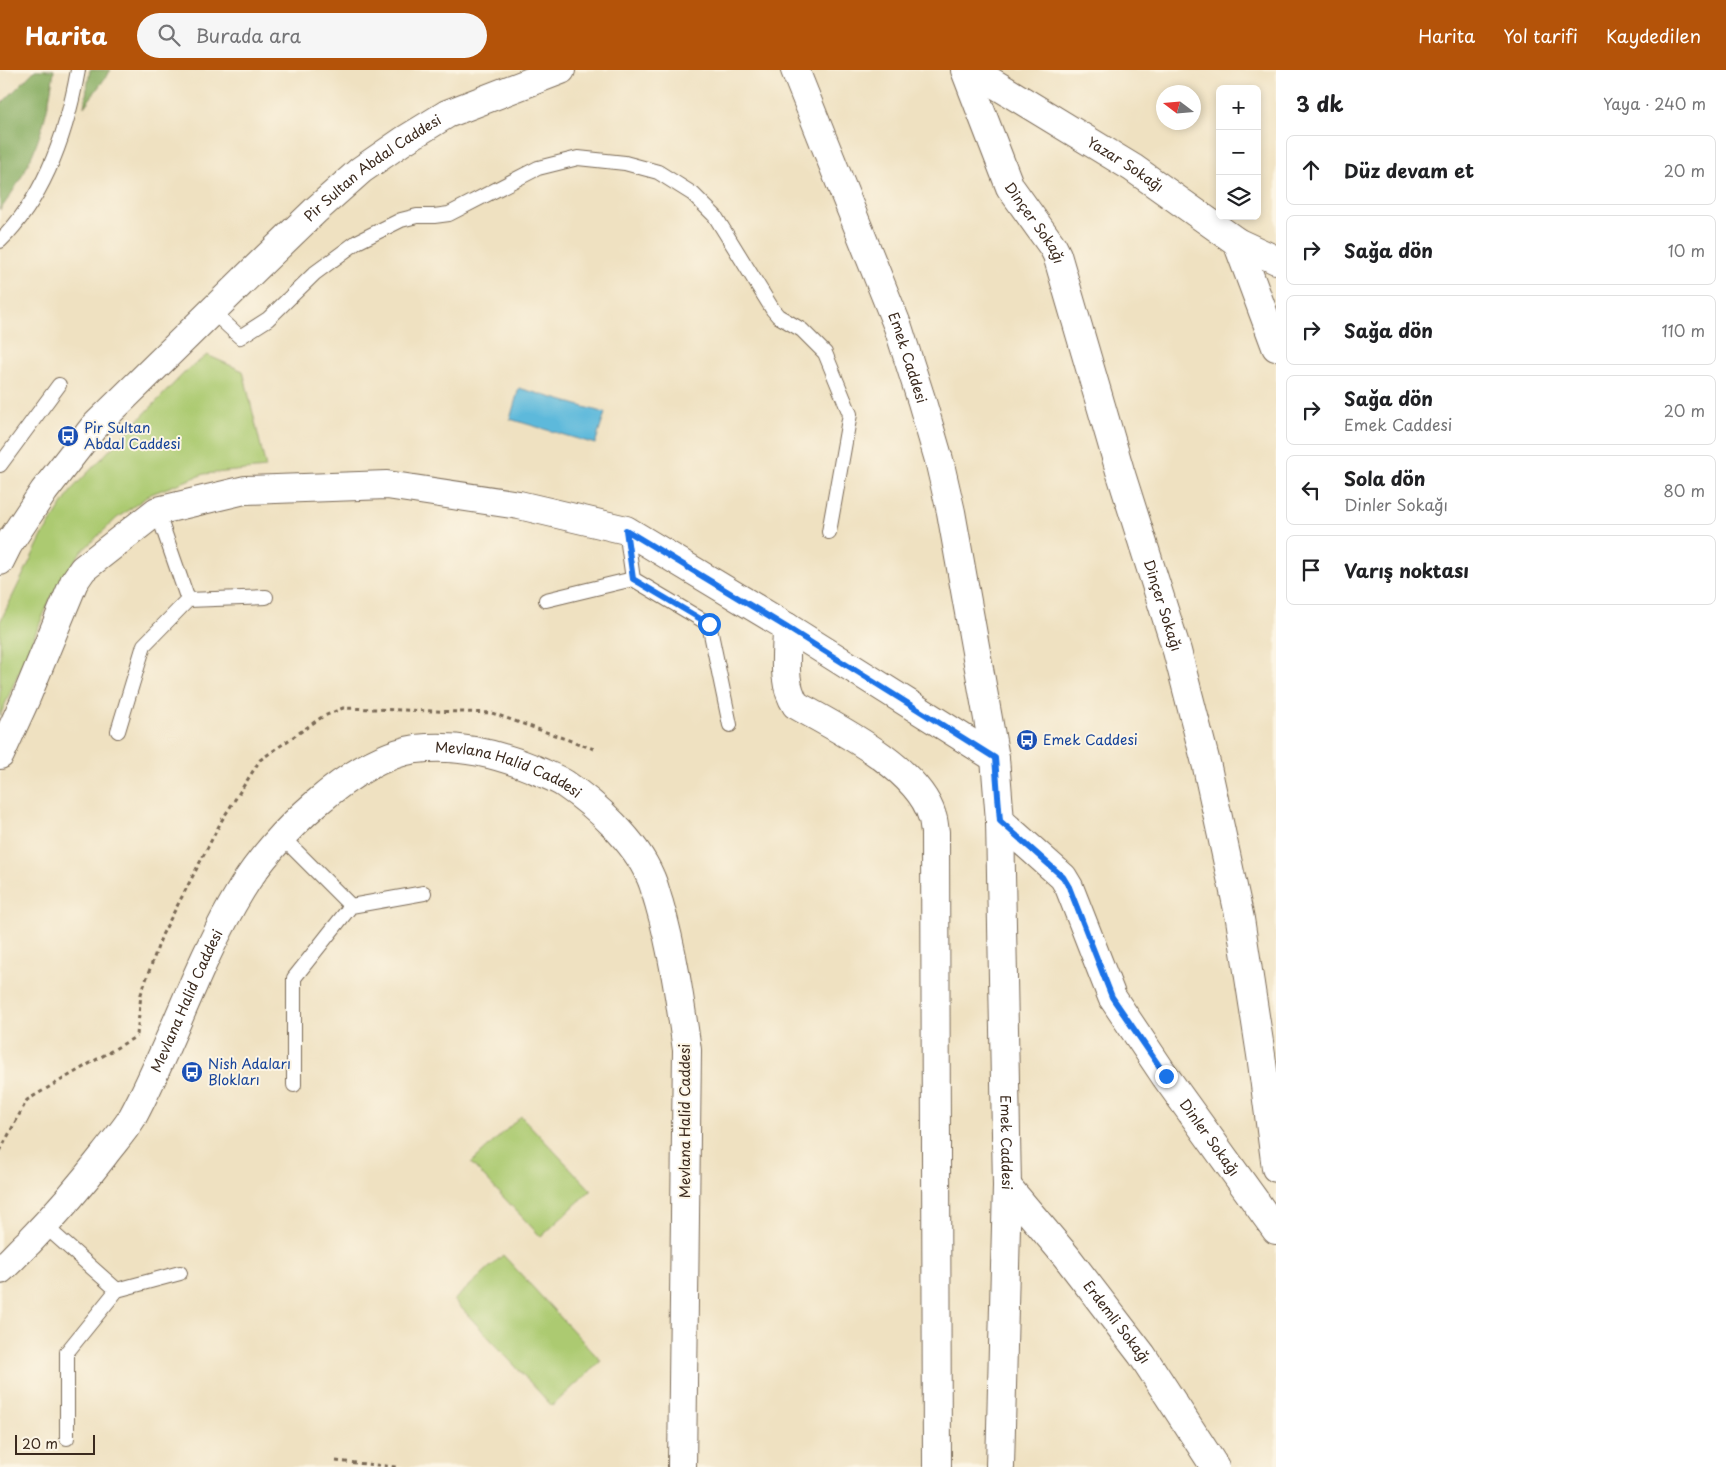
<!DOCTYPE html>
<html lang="tr">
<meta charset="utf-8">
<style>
body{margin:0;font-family:"Playpen Sans",sans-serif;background:#f6f6f6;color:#202124}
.controls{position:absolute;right:15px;top:15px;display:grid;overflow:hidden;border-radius:8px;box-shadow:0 2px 8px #0003}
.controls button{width:45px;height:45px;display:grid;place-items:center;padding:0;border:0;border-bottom:1px solid #e0e0e0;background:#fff;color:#202124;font:25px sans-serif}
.compass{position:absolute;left:1156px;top:15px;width:45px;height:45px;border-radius:50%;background:#fff;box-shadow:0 2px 8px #0003;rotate:286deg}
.scale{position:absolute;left:15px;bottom:12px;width:80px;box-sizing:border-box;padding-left:5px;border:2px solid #3b2a1e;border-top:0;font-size:14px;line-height:18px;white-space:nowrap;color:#3b2a1e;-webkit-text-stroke:4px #fcf5e5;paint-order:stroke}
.stop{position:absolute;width:15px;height:15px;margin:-11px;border:4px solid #1a73e8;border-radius:50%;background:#fff}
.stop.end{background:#1a73e8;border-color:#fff;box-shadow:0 1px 5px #0008}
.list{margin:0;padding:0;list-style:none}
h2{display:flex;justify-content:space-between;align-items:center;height:65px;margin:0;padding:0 20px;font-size:21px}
h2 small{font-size:16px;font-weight:400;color:#757577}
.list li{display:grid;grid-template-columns:32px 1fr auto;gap:15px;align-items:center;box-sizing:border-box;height:70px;margin:0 10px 10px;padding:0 10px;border:1px solid #e0e0e0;border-radius:8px}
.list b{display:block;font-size:19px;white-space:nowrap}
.list p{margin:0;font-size:16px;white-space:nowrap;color:#757577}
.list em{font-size:16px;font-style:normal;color:#757577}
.icon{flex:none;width:28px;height:28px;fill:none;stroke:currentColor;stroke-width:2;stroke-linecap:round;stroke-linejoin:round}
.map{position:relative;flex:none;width:1276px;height:1397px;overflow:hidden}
header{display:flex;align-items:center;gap:30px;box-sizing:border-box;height:70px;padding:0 25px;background:#b45309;color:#fff}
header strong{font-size:24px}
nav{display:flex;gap:28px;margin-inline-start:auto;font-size:18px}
.search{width:350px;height:45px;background:#f6f6f6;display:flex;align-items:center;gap:12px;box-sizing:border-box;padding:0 18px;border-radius:28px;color:#757577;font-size:19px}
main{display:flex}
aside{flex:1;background:#fff}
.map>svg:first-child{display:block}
.green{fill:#acca71;stroke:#747a48}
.forest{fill:#89ae63;stroke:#626c40}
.water{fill:#5db9db;stroke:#4c727c}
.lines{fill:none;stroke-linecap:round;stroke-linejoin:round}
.service-casing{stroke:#7a6a57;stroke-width:16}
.minor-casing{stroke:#7a6a57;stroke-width:30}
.tertiary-casing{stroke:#7a6a57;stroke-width:30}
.path{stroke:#7a6a57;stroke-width:3;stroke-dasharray:4 4;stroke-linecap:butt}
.service{stroke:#fff;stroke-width:14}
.minor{stroke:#fff;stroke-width:28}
.tertiary{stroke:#fff;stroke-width:28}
.route{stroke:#1a73e8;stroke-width:6}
.labels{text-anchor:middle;stroke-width:4;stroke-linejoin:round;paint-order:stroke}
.street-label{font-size:14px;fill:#3b2a1e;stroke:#fcf5e5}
.transit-label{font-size:14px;fill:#164399;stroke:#fcf5e5;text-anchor:start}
</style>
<header>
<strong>Harita</strong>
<div class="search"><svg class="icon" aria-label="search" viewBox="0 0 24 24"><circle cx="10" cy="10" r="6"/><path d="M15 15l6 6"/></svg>Burada ara</div>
<nav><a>Harita</a><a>Yol tarifi</a><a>Kaydedilen</a></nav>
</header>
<main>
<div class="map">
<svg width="1276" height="1397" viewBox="0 0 1276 1397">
<rect width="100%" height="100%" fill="#fcf5e5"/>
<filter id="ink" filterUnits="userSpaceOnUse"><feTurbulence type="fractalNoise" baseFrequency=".02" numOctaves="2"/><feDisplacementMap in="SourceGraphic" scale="10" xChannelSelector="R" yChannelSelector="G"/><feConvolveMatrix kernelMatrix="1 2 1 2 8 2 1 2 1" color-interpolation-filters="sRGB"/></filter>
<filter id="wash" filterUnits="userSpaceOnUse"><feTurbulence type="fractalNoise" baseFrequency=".0096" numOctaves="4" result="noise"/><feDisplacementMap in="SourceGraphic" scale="20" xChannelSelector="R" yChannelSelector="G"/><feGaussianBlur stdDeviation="1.12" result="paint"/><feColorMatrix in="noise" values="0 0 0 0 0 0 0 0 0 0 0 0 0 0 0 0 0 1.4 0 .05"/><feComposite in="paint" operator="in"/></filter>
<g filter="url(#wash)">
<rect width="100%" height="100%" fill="#efe1c1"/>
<path class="green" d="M 207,285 L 243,301 L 266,398 L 204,404 L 151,424 L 117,448 L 80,483 L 50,530 L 0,646 L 0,552 L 42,466 L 73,418 L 184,303 Z
M 521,1046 L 591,1120 L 541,1167 L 471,1093 Z
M 503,1185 L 601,1291 L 552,1336 L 454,1230 Z"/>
<path class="forest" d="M 35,0 L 54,0 C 47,53 33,96 0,140 L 0,35 Z
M 90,0 L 111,0 L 84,37 Z"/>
<path class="water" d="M 519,318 L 605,343 L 595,374 L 510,349 Z"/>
</g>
<g filter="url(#ink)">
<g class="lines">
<g class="service-casing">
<path id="service" d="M 0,171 C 46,126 67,62 78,0
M 213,242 L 240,267 L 268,249 L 315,203 L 357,172 L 401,150 L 417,146 L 434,146 L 449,144 L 538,98 L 578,88 L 625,93 L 658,102 L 693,124 L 715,146 L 773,240 L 778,246 L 802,260 L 825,283 L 850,344 L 829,462
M 0,395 L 59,315
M 157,441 L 188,530
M 626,460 L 633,509 L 709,554 L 730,655
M 546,530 L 633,509
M 118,661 L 144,575 L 188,530 L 266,527
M 281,766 L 351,836
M 294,1015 L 294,908 L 351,836 L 424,823
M 45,1156 L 117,1220
M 67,1368 L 67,1282 L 117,1220 L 180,1203"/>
</g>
<g class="minor-casing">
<g id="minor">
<path id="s1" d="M 965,0 L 1010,117 L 1053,177 L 1057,185 L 1120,401 L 1177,581 L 1207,697 L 1240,849 L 1261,985 L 1276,1098"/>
<path id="s2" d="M 972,0 L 1133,98 L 1237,172 L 1276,190"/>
<path d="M 1237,172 L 1276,277"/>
<path id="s3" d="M 0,491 L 8,475 L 44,421 L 93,358 L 256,198 L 316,140 L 361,100 L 403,71 L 447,44 L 561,0"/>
<path d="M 787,557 C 787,583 781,613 796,635 C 837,658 918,698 932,746 C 934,751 934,757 935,762 L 937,1397"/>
<path d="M 0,685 L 26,628 L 74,512 L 83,499 L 157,441 L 245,420 L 387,415 L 519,435 L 626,460 L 787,557 L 995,688"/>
<path id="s4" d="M 1000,751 L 1063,807 L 1069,817 L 1112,927 L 1165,1006 L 1276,1160"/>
<path id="s5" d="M 1007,1116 L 1066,1186 L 1142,1285 L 1215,1397"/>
</g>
</g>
<g class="tertiary-casing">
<g id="tertiary">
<path id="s6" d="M 795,0 L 898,257 L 922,332 L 939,390 L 951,442 L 995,688 L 1000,751 L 1007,1116 L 1000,1397"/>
<path id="s7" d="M 0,1200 C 10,1192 19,1181 29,1172 C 56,1144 81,1115 104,1085 C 113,1073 124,1061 132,1048 C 172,974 197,892 241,820 C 273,766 352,689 416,679 C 458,674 496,683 534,699 C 544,704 556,708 565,714 C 596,735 635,771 650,806 C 654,814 656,824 659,833 C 673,881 680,930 687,980 L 682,1397"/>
</g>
</g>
<path class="path" d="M 137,965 L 141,924 L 162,865 L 222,750 L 260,690 L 322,647 L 343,638 L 492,643 L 594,679
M 0,1081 L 27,1030 L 137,966
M 336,1391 L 396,1397"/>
<use href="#service" class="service"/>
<use href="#minor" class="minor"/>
<use href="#tertiary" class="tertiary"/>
</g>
</g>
<g class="lines" filter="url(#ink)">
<path class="route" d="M 709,554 L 633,509 L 626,460 L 786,557 L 995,688 L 1000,751 L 1063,807 L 1069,817 L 1112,927 L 1166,1006"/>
</g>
<defs>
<g id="bus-disc" transform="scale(1.125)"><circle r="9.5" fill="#1a4fb4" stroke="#fcf5e5"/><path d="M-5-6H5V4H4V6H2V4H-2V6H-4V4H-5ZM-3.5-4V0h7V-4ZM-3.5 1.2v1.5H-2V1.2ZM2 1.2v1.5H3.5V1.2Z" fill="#fff"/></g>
</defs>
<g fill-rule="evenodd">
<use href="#bus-disc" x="68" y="366"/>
<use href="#bus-disc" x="1027" y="670"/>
<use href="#bus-disc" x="192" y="1002"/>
</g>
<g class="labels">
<g class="street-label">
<text dy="5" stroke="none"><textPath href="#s2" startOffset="180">Yazar Sokağı</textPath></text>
<text dy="5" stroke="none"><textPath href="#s3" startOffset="545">Pir Sultan Abdal Caddesi</textPath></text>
<text dy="5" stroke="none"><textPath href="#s1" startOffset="169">Dinçer Sokağı</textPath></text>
<text dy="5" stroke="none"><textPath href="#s6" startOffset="309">Emek Caddesi</textPath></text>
<text dy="5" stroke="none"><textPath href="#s1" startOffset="574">Dinçer Sokağı</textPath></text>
<text dy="5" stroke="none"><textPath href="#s7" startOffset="781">Mevlana Halid Caddesi</textPath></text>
<text dy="5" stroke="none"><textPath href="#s7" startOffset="331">Mevlana Halid Caddesi</textPath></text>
<text transform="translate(685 1051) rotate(-90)" y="5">Mevlana Halid Caddesi</text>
<text dy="5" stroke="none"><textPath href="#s4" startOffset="385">Dinler Sokağı</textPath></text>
<text dy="5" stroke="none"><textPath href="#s6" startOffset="1104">Emek Caddesi</textPath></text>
<text dy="5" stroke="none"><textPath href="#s5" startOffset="175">Erdemli Sokağı</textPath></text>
</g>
<g class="transit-label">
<text x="84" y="363">Pir Sultan<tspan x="84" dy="16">Abdal Caddesi</tspan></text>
<text x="1043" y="675">Emek Caddesi</text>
<text x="208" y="999">Nish Adaları<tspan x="208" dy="16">Blokları</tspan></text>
</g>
</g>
</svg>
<div class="controls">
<button>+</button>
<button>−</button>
<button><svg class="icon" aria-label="layers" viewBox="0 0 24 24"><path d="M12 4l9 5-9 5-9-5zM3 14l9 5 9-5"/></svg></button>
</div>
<svg class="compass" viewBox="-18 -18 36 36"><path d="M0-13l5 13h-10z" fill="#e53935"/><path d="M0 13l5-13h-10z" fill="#757577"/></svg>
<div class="scale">20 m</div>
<div class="stop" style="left:709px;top:554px"></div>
<div class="stop end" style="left:1166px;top:1006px"></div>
</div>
<aside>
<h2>3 dk<small>Yaya · 240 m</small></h2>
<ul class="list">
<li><svg class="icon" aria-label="ahead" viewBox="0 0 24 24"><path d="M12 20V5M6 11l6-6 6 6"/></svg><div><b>Düz devam et</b></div><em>20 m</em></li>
<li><svg class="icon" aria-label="right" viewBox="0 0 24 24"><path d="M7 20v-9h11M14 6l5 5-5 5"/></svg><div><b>Sağa dön</b></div><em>10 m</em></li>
<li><svg class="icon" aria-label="right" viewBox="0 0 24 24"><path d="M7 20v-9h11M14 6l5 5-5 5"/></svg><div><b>Sağa dön</b></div><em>110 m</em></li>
<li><svg class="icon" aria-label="right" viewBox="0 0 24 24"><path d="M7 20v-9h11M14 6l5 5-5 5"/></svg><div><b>Sağa dön</b><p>Emek Caddesi</p></div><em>20 m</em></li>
<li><svg class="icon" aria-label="left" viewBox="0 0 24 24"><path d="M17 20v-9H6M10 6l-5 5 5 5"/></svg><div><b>Sola dön</b><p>Dinler Sokağı</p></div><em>80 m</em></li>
<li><svg class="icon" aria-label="arrive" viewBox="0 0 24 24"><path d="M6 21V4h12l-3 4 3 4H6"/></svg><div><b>Varış noktası</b></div></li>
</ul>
</aside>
</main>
